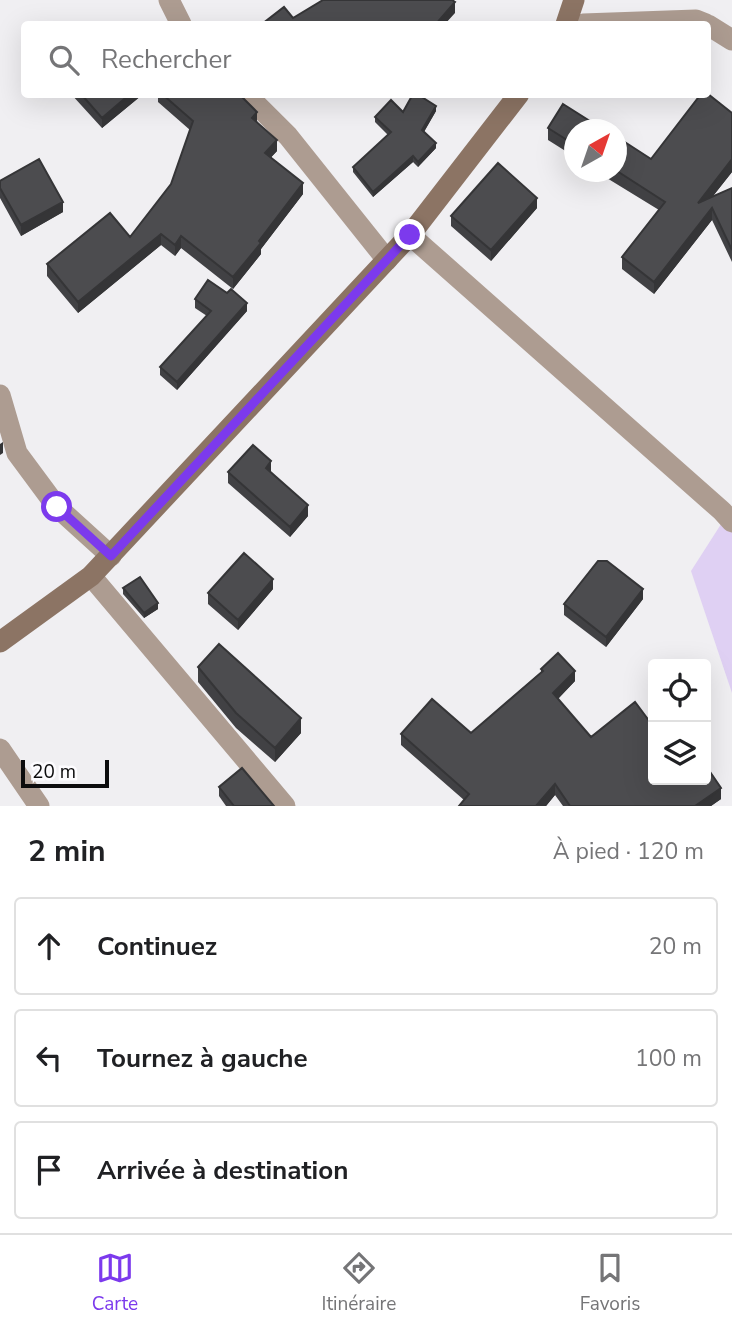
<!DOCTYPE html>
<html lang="fr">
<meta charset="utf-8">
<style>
body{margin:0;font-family:"Nunito Sans",sans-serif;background:#f2f2f2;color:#202124}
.controls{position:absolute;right:21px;bottom:21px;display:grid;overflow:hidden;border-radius:7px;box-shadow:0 7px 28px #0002}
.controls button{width:63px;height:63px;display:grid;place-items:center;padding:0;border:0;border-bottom:2px solid #e0e0e0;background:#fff;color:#202124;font:35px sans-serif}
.compass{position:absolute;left:564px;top:119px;width:63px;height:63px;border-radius:50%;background:#fff;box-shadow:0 7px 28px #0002;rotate:40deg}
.scale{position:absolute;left:21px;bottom:18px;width:88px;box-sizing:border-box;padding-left:7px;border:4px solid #0c0c0d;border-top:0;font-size:19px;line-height:24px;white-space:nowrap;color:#0c0c0d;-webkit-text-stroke:5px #fdfcff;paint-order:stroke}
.stop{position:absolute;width:21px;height:21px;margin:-16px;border:5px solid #7c3aed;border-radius:50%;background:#fff}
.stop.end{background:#7c3aed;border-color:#fff;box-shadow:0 2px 7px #0008}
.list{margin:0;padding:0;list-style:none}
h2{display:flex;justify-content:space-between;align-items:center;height:91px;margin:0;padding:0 28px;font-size:30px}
h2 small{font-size:23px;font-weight:400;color:#757577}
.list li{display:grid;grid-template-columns:46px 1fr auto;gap:21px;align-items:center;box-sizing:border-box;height:98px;margin:0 14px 14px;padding:0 14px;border:2px solid #e0e0e0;border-radius:7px}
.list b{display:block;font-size:26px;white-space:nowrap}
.list em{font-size:23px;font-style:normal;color:#757577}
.icon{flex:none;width:38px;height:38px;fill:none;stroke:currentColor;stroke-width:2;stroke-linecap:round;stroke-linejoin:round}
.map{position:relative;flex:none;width:732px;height:806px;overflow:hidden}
.search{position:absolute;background:#fff;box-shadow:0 7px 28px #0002;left:21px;right:21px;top:21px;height:77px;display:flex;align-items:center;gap:18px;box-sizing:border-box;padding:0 24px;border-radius:7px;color:#757577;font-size:26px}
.sheet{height:427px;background:#fff}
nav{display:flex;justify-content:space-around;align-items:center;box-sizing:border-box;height:98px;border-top:2px solid #e0e0e0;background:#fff;font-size:19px;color:#757577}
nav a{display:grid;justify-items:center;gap:4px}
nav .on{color:#7c3aed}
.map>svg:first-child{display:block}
.green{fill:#dfd0f3}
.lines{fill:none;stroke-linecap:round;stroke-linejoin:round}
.street{stroke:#ad9c91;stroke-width:21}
.secondary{stroke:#8c7464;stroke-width:21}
.wall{fill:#414144}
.shaded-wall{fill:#353537}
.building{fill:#4c4c4f;stroke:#353537;stroke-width:2}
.route{stroke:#7c3aed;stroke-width:9}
</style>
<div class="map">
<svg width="732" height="806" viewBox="0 0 732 806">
<rect width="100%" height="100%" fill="#f0eff2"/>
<path class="green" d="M 732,507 L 732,693 L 691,571 Z"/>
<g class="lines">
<path class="street" d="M 169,0 L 181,24
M 583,24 L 696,20 L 706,24
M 708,25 L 732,40
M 246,94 L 288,136 L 387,260
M 410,235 L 722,511 L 732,522
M 0,395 L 17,453 L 57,507 L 111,556
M 91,576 L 285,806
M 0,749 L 39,806"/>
<path class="secondary" d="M 566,24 L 574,0
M 0,642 L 91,576 L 410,235 L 519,94"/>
</g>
<path class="wall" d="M 71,94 L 142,94 L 142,95 L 102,128 Z
M 158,94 L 239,94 L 277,151 L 271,157 L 303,194 L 261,249 L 261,254 L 233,289 L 181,248 L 175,256 L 161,245 L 78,313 L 47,276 L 47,264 L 130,237 L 171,184 L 190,130 L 158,102 Z
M 436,111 L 424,132 L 436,148 L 418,167 L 413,162 L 373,197 L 353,172 L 353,167 L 388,135 L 375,122 L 375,117 L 403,112 Z
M 732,113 L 732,172 L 713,196 L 732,188 L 732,262 L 712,220 L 654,294 L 622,269 L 622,257 L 659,210 L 597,172 L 617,172 L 651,159 Z
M 548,128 L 575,130 L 575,157 L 548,140 Z
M 0,181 L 63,212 L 21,236 L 0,198 Z
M 537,208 L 491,261 L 451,226 L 451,216 Z
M 195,299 L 247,311 L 177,390 L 160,375 L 160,367 L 207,316 L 195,308 Z
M 228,472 L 271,472 L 308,516 L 290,537 L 228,483 Z
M 123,588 L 158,609 L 144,618 L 123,594 Z
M 273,589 L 238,630 L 208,604 L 208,593 Z
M 643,599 L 606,647 L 564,615 L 564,604 Z
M 198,667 L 301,733 L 275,762 L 236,728 L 198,682 Z
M 541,669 L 575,681 L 558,699 L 591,737 L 653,780 L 721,799 L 711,806 L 563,806 L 555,795 L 546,806 L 459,806 L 464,800 L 401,745 L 401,734 L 471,733 L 541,672 Z
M 219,787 L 274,806 L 226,806 L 219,796 Z"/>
<path class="shaded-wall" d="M 455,2 L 455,13 L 445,24 L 436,24 Z
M 130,94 L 142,95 L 102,128 L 102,118 Z
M 436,106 L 436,111 L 422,135 L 422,130 Z
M 257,112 L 257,123 L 252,118 Z
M 277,140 L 277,151 L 265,164 L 265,153 Z
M 436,143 L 436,148 L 418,167 L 418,162 Z
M 413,156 L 413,162 L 373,197 L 373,192 Z
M 732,159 L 732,172 L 698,215 L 698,203 Z
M 303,183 L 303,194 L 261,249 L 261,254 L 233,289 L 233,277 L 259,241 Z
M 537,198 L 537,208 L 491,261 L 491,250 Z
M 63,202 L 63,212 L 21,236 L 21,225 Z
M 712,208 L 712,220 L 654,294 L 654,282 Z
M 161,234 L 161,245 L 78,313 L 78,302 Z
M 181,236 L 181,248 L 175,256 L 175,245 Z
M 247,303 L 247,311 L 177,390 L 177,382 Z
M 3,442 L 3,453 L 0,455 L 0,444 Z
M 271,461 L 271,472 L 266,468 Z
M 308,505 L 308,516 L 290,537 L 290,527 Z
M 273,579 L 273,589 L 238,630 L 238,620 Z
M 643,589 L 643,599 L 606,647 L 606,637 Z
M 158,603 L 158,609 L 144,618 L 144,613 Z
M 575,671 L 575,681 L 553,704 L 553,693 Z
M 301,718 L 301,733 L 275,762 L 275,748 Z
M 555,784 L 555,795 L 546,806 L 536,806 Z
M 721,788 L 721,799 L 711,806 L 695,806 Z"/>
<path class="building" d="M 323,0 L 452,0 L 455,2 L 436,24 L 262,24 L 284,7 L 293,18 Z
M 81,94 L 130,94 L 102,118 Z
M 162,94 L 239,94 L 257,112 L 252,118 L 277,140 L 265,153 L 303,183 L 259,241 L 261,243 L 233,277 L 181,236 L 175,245 L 161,234 L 78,302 L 47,264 L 110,213 L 130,237 L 171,184 L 193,121 Z
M 413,94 L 417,94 L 436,106 L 422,130 L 436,143 L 418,162 L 413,156 L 373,192 L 353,167 L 391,132 L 375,117 L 391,100 L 403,112 Z
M 701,94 L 708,94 L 732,113 L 732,159 L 698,203 L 732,188 L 732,250 L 712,208 L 654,282 L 622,257 L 665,202 L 617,171 L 617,137 L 651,159 Z
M 563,104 L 604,130 L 575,130 L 575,145 L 548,128 Z
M 39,159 L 63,202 L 21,225 L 0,188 L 0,181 Z
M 498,163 L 537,198 L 491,250 L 451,216 Z
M 208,280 L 227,293 L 231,289 L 247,303 L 177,382 L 160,367 L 211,311 L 195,299 Z
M 253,445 L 271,461 L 266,468 L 308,505 L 290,527 L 228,472 Z
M 244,553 L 273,579 L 238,620 L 208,593 Z
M 598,561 L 607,561 L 643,589 L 606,637 L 564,604 Z
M 140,577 L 158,603 L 144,613 L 123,588 Z
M 219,644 L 301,718 L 275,748 L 236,713 L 198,667 Z
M 558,653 L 575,671 L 553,693 L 591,737 L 635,702 L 653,726 L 653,780 L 706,780 L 706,766 L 721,788 L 695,806 L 570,806 L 555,784 L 536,806 L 459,806 L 469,794 L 401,734 L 432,699 L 471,733 L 543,671 L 541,669 Z
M 242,768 L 274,806 L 234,806 L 219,787 Z"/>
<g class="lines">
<path class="route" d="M 57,507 L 111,556 L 410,235"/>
</g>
</svg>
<div class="controls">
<button><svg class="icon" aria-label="locate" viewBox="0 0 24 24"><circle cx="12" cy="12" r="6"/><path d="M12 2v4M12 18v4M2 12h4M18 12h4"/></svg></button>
<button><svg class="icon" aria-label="layers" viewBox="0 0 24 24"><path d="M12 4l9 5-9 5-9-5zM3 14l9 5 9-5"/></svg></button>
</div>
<svg class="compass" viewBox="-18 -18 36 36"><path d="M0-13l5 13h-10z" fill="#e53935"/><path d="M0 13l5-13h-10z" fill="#757577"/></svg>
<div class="scale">20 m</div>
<div class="stop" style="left:57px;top:507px"></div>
<div class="stop end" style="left:410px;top:235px"></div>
<div class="search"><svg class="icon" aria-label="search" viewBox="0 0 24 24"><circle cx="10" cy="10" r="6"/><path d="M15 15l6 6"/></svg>Rechercher</div>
</div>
<section class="sheet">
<h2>2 min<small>À pied · 120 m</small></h2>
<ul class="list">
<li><svg class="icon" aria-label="ahead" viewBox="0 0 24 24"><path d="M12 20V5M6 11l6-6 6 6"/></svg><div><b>Continuez</b></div><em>20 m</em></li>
<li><svg class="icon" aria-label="left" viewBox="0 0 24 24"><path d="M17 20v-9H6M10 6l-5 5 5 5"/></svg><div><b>Tournez à gauche</b></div><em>100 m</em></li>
<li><svg class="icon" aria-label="arrive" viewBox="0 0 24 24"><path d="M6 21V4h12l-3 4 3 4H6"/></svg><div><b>Arrivée à destination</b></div></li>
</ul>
</section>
<nav>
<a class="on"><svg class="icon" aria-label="map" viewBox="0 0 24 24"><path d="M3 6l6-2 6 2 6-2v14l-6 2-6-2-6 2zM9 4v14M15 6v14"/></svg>Carte</a>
<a><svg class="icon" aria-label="directions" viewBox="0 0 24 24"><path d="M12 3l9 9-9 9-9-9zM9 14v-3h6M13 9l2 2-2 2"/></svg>Itinéraire</a>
<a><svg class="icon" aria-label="saved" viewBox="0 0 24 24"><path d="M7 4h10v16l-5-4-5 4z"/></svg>Favoris</a>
</nav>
